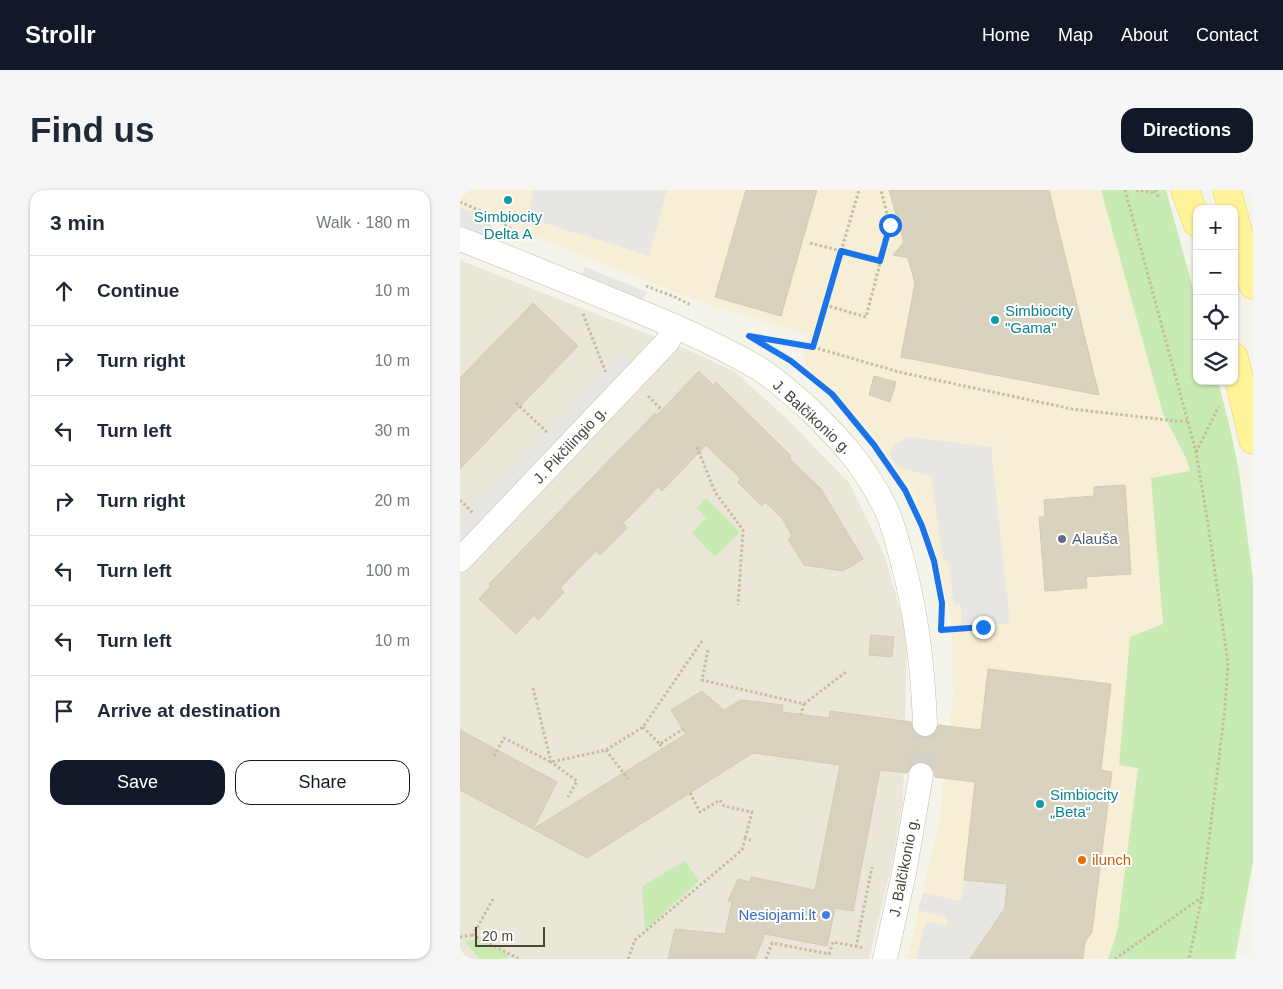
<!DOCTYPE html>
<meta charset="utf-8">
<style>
body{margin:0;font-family:Helvetica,sans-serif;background:#f6f6f7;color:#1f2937}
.controls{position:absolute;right:15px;top:15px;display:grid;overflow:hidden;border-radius:10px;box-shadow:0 1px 4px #0004}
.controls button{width:45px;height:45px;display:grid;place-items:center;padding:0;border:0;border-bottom:1px solid #e0e1e3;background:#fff;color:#1f2937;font:25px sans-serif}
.scale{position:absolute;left:15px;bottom:12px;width:70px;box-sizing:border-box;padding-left:5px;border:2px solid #4a4638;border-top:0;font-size:14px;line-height:18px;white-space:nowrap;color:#4a4638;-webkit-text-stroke:4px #fff;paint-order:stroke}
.stop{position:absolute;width:15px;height:15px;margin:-11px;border:4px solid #1a73e8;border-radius:50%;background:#fff}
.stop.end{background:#1a73e8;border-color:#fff;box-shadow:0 1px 5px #0008}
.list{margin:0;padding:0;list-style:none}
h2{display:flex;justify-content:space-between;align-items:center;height:65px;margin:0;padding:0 20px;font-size:21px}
h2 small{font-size:16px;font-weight:400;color:#747a83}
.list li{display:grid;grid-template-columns:32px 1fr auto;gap:15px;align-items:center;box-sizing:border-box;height:70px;padding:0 20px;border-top:1px solid #e0e1e3}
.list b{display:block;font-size:19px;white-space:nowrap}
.list em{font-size:16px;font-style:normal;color:#747a83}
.actions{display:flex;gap:10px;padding:15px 20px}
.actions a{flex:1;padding:11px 0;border:1px solid #111827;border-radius:15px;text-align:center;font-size:18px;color:#111827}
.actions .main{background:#111827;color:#fff}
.icon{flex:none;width:28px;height:28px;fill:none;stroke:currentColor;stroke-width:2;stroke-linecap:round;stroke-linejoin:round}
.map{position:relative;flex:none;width:793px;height:769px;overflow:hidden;border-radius:15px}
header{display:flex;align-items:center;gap:30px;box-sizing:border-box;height:70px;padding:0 25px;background:#111827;color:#fff}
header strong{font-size:24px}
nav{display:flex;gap:28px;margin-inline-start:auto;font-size:18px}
.intro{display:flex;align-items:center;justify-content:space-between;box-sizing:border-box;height:120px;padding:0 30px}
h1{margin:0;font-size:35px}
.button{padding:12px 22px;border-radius:15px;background:#111827;color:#fff;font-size:18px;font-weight:700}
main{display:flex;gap:30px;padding:0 30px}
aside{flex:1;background:#fff;border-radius:15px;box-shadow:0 1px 4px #0004}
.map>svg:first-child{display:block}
.residential{fill:#eae7d8}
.commercial{fill:#f7eed6}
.green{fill:#c8eab3}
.parking{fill:#e7e6e2}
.building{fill:#d8d2bf;stroke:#d3cbb2}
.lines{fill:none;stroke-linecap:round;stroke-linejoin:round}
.minor-tunnel{stroke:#d3d1c6;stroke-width:24;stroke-dasharray:24 12;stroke-linecap:butt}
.minor-casing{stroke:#c1beac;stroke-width:25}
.primary-casing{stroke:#e7d667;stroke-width:29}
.path{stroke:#c4bc9d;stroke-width:3;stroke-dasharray:2.5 2.5;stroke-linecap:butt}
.minor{stroke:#fff;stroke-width:24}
.primary{stroke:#fff39a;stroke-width:28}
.route{stroke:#1a73e8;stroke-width:6}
.culture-dot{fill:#0f9aa8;stroke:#fff;stroke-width:2}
.service-dot{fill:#5c6f8a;stroke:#fff;stroke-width:2}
.food-dot{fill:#e8710a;stroke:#fff;stroke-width:2}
.shop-dot{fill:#3f7fe0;stroke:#fff;stroke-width:2}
.labels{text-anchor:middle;stroke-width:4;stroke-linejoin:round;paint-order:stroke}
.culture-label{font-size:15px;fill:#0d838f;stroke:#fff;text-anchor:start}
.street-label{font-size:15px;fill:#4a4638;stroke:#fff}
.service-label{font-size:15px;fill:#4e5e75;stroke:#fff;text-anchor:start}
.food-label{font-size:15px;fill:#c56008;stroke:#fff;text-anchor:start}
.shop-label{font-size:15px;fill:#366cbe;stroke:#fff;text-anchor:end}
</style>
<header>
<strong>Strollr</strong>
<nav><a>Home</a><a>Map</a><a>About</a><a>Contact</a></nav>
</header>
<div class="intro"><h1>Find us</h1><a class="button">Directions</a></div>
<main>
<aside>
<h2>3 min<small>Walk · 180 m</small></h2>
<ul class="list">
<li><svg class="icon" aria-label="ahead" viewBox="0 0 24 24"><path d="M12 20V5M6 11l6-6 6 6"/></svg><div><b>Continue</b></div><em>10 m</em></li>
<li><svg class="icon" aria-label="right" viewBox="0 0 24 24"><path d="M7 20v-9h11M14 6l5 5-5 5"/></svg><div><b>Turn right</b></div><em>10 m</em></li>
<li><svg class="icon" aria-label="left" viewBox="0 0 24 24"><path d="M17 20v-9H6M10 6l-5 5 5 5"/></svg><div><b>Turn left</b></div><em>30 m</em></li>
<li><svg class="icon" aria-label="right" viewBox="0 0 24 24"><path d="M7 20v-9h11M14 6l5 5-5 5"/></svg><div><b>Turn right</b></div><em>20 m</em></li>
<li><svg class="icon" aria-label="left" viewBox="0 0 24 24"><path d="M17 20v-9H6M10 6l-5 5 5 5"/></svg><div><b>Turn left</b></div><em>100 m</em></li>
<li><svg class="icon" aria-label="left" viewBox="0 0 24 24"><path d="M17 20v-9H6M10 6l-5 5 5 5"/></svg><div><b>Turn left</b></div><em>10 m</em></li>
<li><svg class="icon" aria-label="arrive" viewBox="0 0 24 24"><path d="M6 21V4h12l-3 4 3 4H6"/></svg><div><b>Arrive at destination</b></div></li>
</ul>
<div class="actions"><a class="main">Save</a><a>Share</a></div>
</aside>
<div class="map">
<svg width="793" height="769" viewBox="0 0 793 769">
<rect width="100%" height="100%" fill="#f5f4ea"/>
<path class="residential" d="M 0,70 L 228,160 L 275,182 L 327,229 L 390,294 L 425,367 L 447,445 L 443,610 L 431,679 L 409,769 L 0,769 Z"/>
<path class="commercial" d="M 0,0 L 641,0 L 703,224 L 726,268 L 730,281 L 691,288 L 703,434 L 659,575 L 678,577 L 657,742 L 648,769 L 447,769 L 479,633 L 493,506 L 491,428 L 473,353 L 452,300 L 403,232 L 343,173 L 348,145 L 232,109 L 0,17 Z"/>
<path class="green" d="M 641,0 L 706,0 L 737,113 L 737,191 L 758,191 L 771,242 L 779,282 L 793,389 L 793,672 L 775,769 L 648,769 L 657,742 L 678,578 L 659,575 L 670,447 L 703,434 L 691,288 L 730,281 L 726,268 L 703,224 Z
M 246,308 L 280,342 L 255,367 L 232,343 L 246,328 L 237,318 Z
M 225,671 L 239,691 L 185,740 L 182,696 Z
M 17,748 L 49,765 L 47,769 L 20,769 L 5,752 Z"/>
<path class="parking" d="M 74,0 L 207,0 L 189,66 L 66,27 Z
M 0,17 L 33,30 L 26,46 L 0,35 Z
M 125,77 L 187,102 L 183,109 L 122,85 Z
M 162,162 L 175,174 L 0,356 L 0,330 Z
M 449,247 L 531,257 L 550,434 L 502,434 L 501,416 L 494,414 L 488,372 L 483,370 L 471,286 L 438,277 L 429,264 L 436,253 Z
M 504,690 L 547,694 L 545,718 L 510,769 L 456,769 L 466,731 L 487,736 L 486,727 L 458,720 L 463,703 L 501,711 Z"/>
<path class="building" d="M 286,0 L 357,0 L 321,126 L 255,107 Z
M 429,0 L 589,0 L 639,205 L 441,167 L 455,93 L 448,68 L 433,65 L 444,52 Z
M 73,113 L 118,156 L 0,279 L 0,188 Z
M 239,181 L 253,195 L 256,192 L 331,266 L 329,268 L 361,299 L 403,369 L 383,381 L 344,375 L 328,349 L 332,346 L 322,328 L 305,312 L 302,316 L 277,292 L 281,289 L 246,255 L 202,301 L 198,297 L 163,333 L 167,338 L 140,365 L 136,361 L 100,398 L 104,402 L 78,430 L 74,425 L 56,444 L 19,409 L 31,396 L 29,394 L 195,223 L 197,225 Z
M 414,186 L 436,192 L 430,212 L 409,205 Z
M 665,295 L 671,384 L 626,387 L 627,398 L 585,401 L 579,327 L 585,327 L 584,310 L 634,306 L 634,297 Z
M 411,445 L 434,447 L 432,467 L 409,465 Z
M 528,479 L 651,494 L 641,580 L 652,582 L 632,742 L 625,752 L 623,769 L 510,769 L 545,718 L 547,694 L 504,690 L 515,592 L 475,587 L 474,581 L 470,575 L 464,572 L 457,572 L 451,576 L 447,583 L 420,580 L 393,721 L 375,718 L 367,756 L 305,744 L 295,769 L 208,769 L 215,739 L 265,744 L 272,712 L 268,711 L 278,689 L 290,692 L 291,687 L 355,700 L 380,575 L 293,563 L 127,668 L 73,639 L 226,544 L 211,520 L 242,501 L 264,520 L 281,510 L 323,515 L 322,522 L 369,528 L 370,521 L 451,532 L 454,542 L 459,546 L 466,548 L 473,545 L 477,541 L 478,535 L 521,540 Z
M 0,540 L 97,592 L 73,639 L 0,600 Z"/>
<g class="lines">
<path class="minor-tunnel" d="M 461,585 L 465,534"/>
<g class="minor-casing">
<path id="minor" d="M 0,49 C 52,69 103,90 154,111 C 203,131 252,151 298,178 C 316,189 332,204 348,218 C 382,251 405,276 426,319 C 434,336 438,355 443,373 C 457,426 463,479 465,534
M 0,370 L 208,151 L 214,136
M 425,769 L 444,683 L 461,585"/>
</g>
<g class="primary-casing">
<path id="primary" d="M 725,0 L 737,33
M 767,0 L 772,19
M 774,27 L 793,95
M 774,167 L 793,250"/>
</g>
<path class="path" d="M 665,0 L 736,262 L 748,334 L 768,473 L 765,518 L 742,707 L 729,769
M 676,0 L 696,3
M 695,0 L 699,8
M 0,12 L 21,21 L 67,48
M 350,53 L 420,71
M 186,96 L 215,107 L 231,115
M 365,115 L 406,127 L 430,35 L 421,0
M 123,124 L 146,183
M 294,147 L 353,157 L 439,182 L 612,219 L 716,231 L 728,231
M 353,157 L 399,0
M 360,194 L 372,204 L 379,212
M 188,206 L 202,220
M 56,213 L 88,243
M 237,257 L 255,302 L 283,340 L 278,415
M 736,262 L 759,216
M 0,310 L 14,324
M 454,319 C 471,355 483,393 481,433
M 481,440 L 523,437
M 248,460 L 242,490 L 344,514 L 341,524
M 73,498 L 91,572 L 117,591 L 108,607
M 344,514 L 386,482
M 183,537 L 200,554 L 223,539
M 200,554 L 202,559
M 146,560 L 168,589
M 34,566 L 44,548 L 91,572 L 146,560 L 183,537 L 242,451
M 230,603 L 240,622 L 260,610 L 264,616 L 292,622 L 285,649
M 33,709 L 13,745 L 59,769
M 0,747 L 13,745
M 396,757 L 412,677
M 168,769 L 175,750 L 282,660 L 285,649 L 291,650
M 306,769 L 312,753 L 369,764 L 373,752 L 404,758
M 655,769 L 742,707"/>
<use href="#minor" class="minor"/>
<use href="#primary" class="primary"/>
</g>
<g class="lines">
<path class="route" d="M 430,35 L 420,71 L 381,61 L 353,157 L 289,146 L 331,171 L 372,204 L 414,255 L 445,300 L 462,336 L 474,371 L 482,413 L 481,440 L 523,437"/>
</g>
<g class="culture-dot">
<circle cx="48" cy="10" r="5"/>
<circle cx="535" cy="130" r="5"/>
<circle cx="580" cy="614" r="5"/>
</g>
<circle class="service-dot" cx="602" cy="349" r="5"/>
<circle class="food-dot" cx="622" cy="670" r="5"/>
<circle class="shop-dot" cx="366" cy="725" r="5"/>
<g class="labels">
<g class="culture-label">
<text x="48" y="32" text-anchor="middle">Simbiocity<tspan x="48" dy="17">Delta A</tspan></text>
<text x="545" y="126">Simbiocity<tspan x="545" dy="17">"Gama"</tspan></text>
<text x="590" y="610">Simbiocity<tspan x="590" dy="17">„Beta“</tspan></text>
</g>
<g class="street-label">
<text transform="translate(352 227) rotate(43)" y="5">J. Balčikonio g.</text>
<text transform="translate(110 255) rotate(-47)" y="5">J. Pikčilingio g.</text>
<text transform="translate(444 677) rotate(-79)" y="5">J. Balčikonio g.</text>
</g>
<g class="service-label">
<text x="612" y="354">Alauša</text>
</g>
<g class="food-label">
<text x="632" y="675">ilunch</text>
</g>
<g class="shop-label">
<text x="356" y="730">Nesiojami.lt</text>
</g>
</g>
</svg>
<div class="controls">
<button>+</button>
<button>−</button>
<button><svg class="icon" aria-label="locate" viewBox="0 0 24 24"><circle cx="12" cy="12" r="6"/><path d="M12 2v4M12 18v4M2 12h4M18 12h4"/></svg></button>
<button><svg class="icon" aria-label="layers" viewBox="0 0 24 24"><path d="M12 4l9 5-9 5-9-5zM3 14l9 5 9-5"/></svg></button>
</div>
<div class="scale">20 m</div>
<div class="stop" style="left:430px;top:35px"></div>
<div class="stop end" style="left:523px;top:437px"></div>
</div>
</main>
